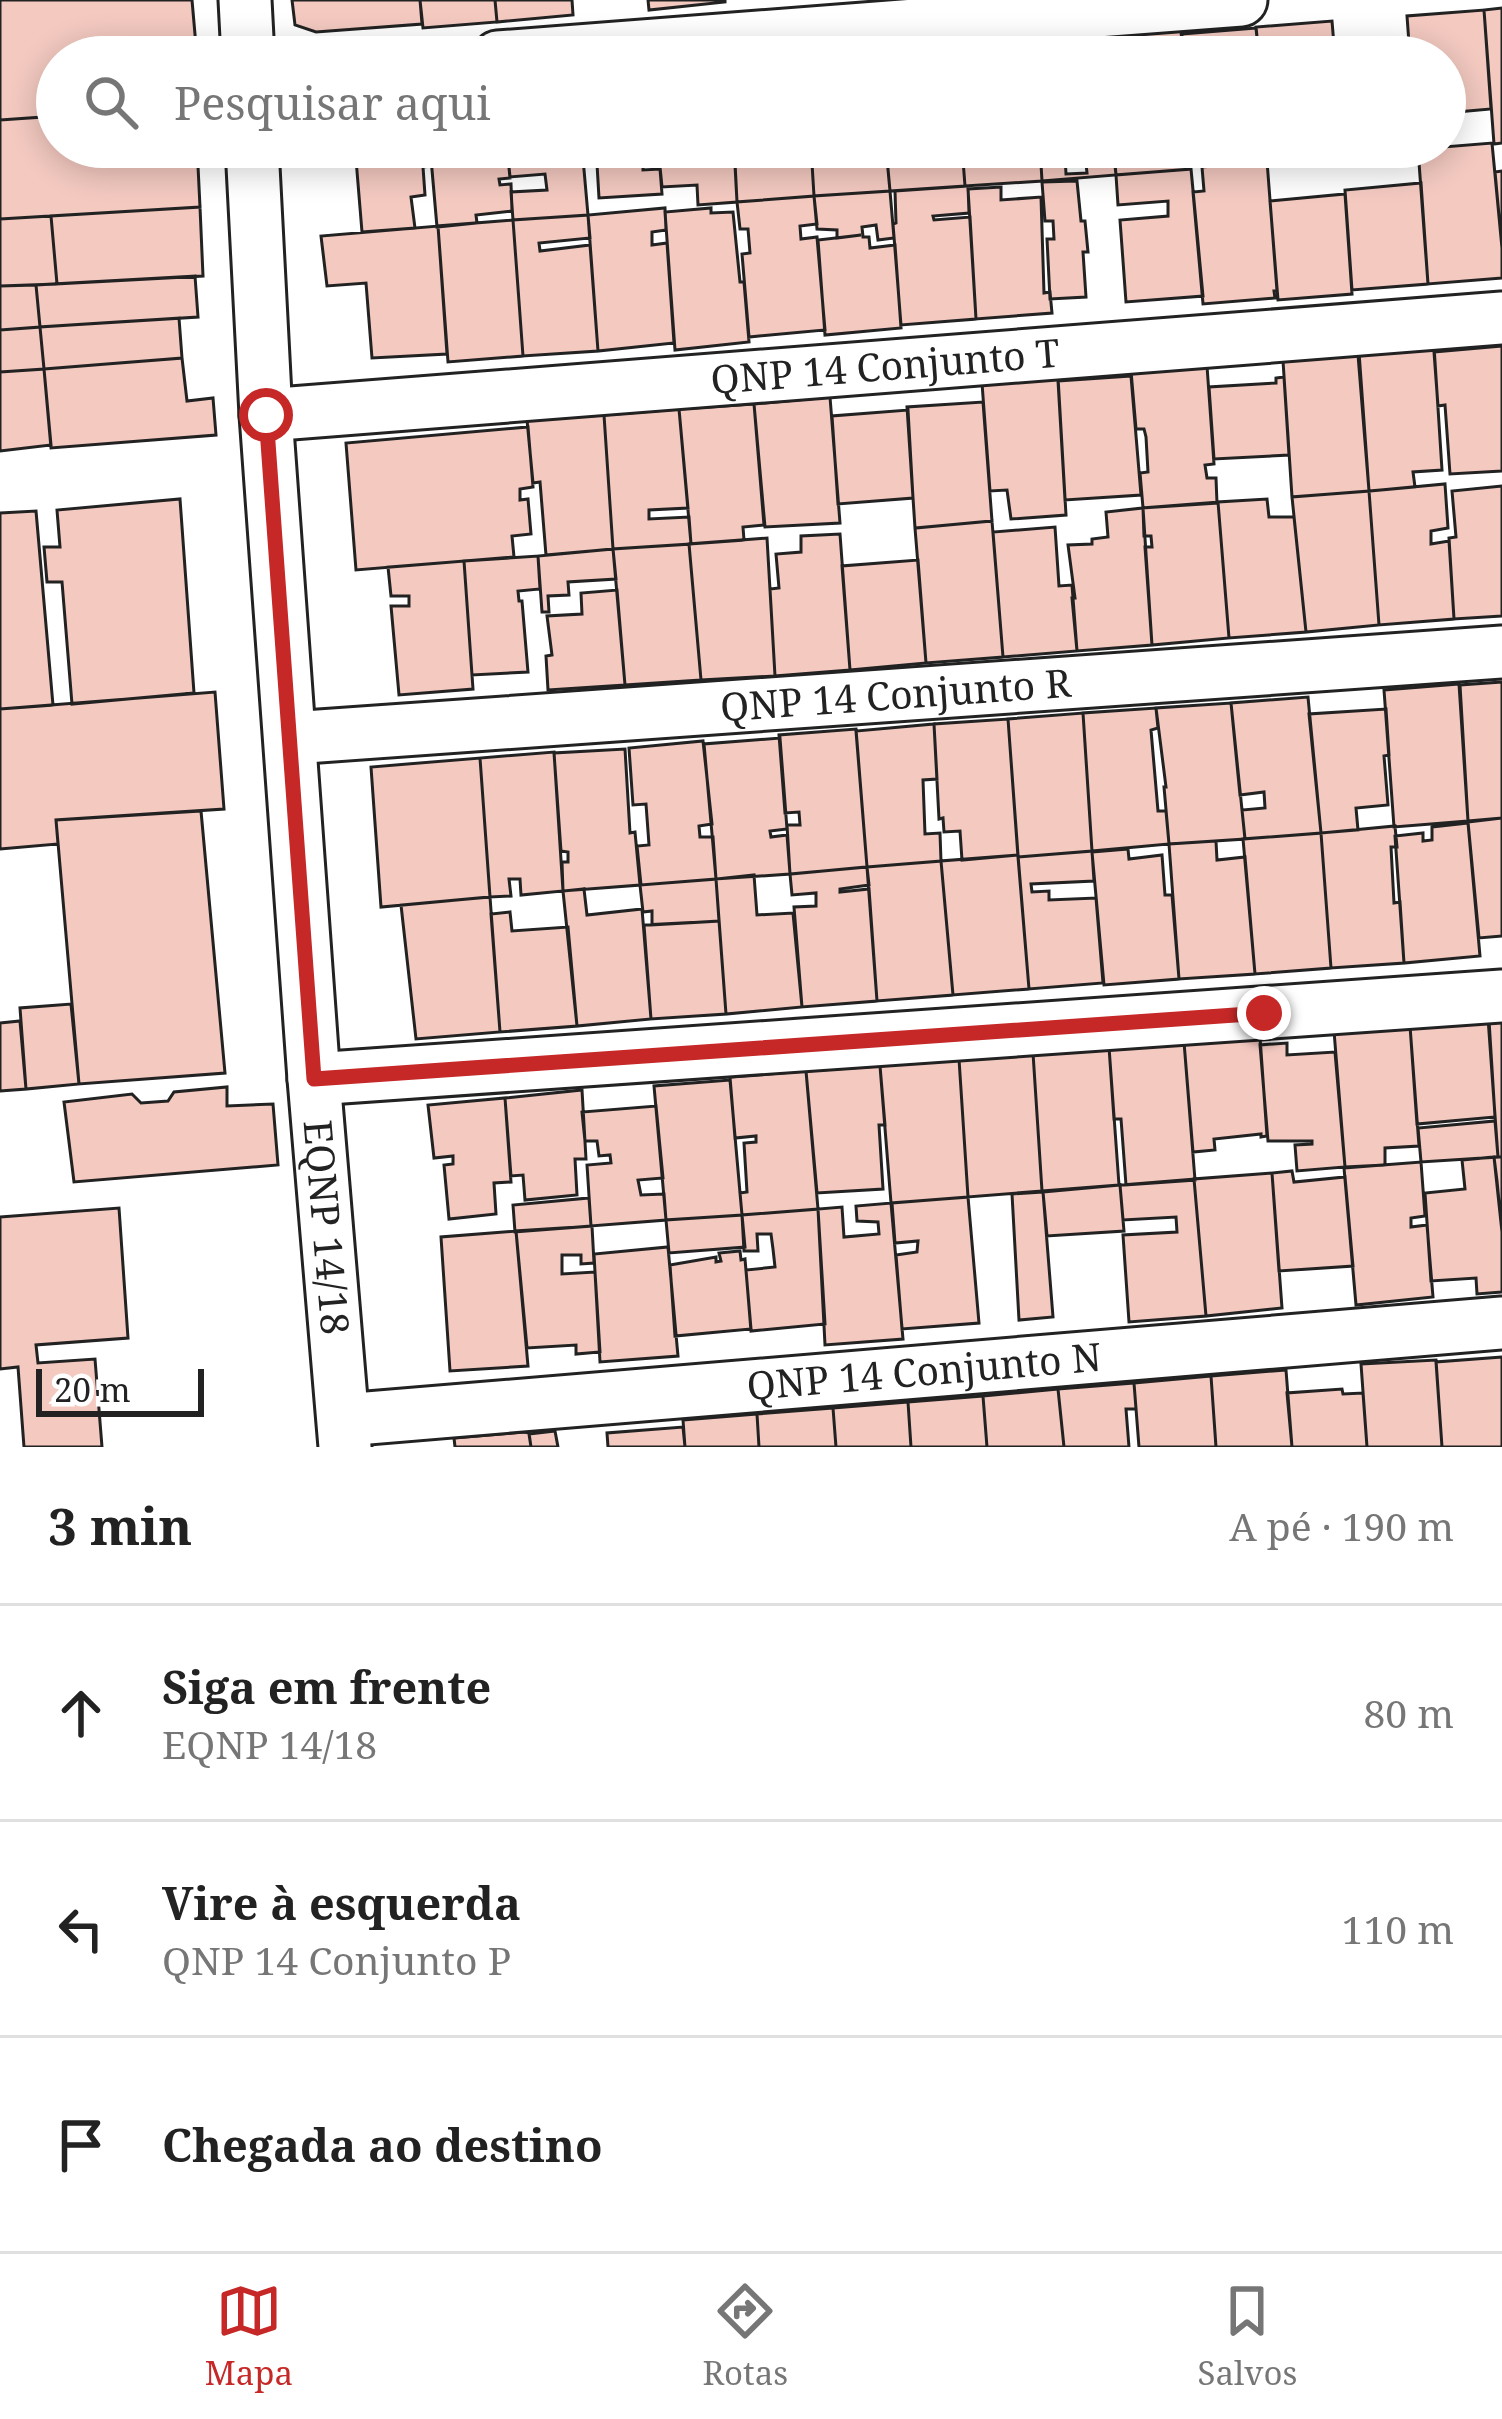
<!DOCTYPE html>
<html lang="pt">
<meta charset="utf-8">
<style>
body{margin:0;font-family:"Noto Serif",serif;background:#f6f6f6;color:#222}
.scale{position:absolute;left:36px;bottom:30px;width:168px;box-sizing:border-box;padding-left:12px;border:6px solid #222;border-top:0;font-size:33px;line-height:42px;white-space:nowrap;color:#222;-webkit-text-stroke:9px #fff;paint-order:stroke}
.stop{position:absolute;width:36px;height:36px;margin:-27px;border:9px solid #c62828;border-radius:50%;background:#fff}
.stop.end{background:#c62828;border-color:#fff;box-shadow:0 3px 12px #0008}
.list{margin:0;padding:0;list-style:none}
h2{display:flex;justify-content:space-between;align-items:center;height:156px;margin:0;padding:0 48px;font-size:51px}
h2 small{font-size:39px;font-weight:400;color:#767676}
.list li{display:grid;grid-template-columns:78px 1fr auto;gap:36px;align-items:center;box-sizing:border-box;height:216px;padding:0 48px;border-top:3px solid #e0e0e0}
.list b{display:block;font-size:45px;white-space:nowrap}
.list p{margin:0;font-size:39px;white-space:nowrap;color:#767676}
.list em{font-size:39px;font-style:normal;color:#767676}
.icon{flex:none;width:66px;height:66px;fill:none;stroke:currentColor;stroke-width:2;stroke-linecap:round;stroke-linejoin:round}
.map{position:relative;flex:none;width:1502px;height:1447px;overflow:hidden}
.search{position:absolute;background:#fff;box-shadow:0 6px 30px #0003;left:36px;right:36px;top:36px;height:132px;display:flex;align-items:center;gap:30px;box-sizing:border-box;padding:0 42px;border-radius:66px;color:#767676;font-size:45px}
.sheet{height:804px;background:#fff}
nav{display:flex;justify-content:space-around;align-items:center;box-sizing:border-box;height:168px;border-top:3px solid #e0e0e0;background:#fff;font-size:33px;color:#767676}
nav a{display:grid;justify-items:center;gap:6px}
nav .on{color:#c62828}
.map>svg:first-child{display:block}
.building{fill:#f3c9c0;stroke:#222;stroke-width:3;fill-rule:evenodd}
.lines{fill:none;stroke-linecap:round;stroke-linejoin:round}
.street-casing{stroke:#222;stroke-width:57}
.street{stroke:#fff;stroke-width:51}
.route{stroke:#c62828;stroke-width:15}
.labels{text-anchor:middle;stroke-width:9;stroke-linejoin:round;paint-order:stroke}
.street-label{font-size:39px;fill:#222;stroke:#fff}
</style>
<div class="map">
<svg width="1502" height="1447" viewBox="0 0 1502 1447">
<rect width="100%" height="100%" fill="#fff"/>
<path class="building" d="M 0,0 L 192,0 L 197,57 L 57,57 L 57,116 L 0,120 Z
M 292,0 L 420,0 L 422,24 L 316,32 L 295,25 Z
M 420,0 L 495,0 L 497,22 L 423,28 Z
M 495,0 L 572,0 L 573,15 L 497,22 Z
M 725,0 L 725,2 L 649,10 L 648,0 Z
M 1502,8 L 1502,143 L 1494,144 L 1484,10 Z
M 1484,10 L 1491,109 L 1445,113 L 1445,57 L 1410,57 L 1407,16 Z
M 1332,21 L 1335,57 L 1259,57 L 1256,27 Z
M 1256,28 L 1259,57 L 1183,57 L 1182,34 Z
M 1181,31 L 1183,57 L 1105,57 L 1104,37 Z
M 1103,38 L 1105,57 L 1033,57 L 1032,42 Z
M 1032,44 L 1033,57 L 955,57 L 955,49 Z
M 955,46 L 955,57 L 878,57 L 878,54 Z
M 57,116 L 57,147 L 204,147 L 206,166 L 198,166 L 200,207 L 0,219 L 0,120 Z
M 1492,143 L 1502,248 L 1502,278 L 1428,284 L 1418,149 Z
M 355,147 L 430,147 L 432,166 L 423,167 L 425,195 L 411,197 L 415,228 L 362,232 Z
M 430,147 L 507,147 L 510,178 L 499,179 L 500,185 L 511,184 L 512,211 L 476,215 L 477,223 L 437,227 Z
M 507,147 L 582,147 L 588,215 L 513,220 L 511,192 L 547,190 L 545,174 L 510,177 Z
M 596,147 L 658,147 L 660,163 L 643,163 L 643,170 L 660,169 L 662,194 L 599,198 Z
M 658,147 L 734,147 L 737,202 L 698,205 L 697,185 L 662,187 Z
M 755,147 L 811,147 L 814,196 L 737,202 L 735,162 L 756,160 Z
M 811,147 L 886,148 L 890,191 L 814,196 Z
M 951,147 L 952,150 L 962,147 L 965,186 L 890,191 L 886,147 Z
M 962,147 L 1040,147 L 1042,181 L 965,186 Z
M 1040,147 L 1113,147 L 1116,175 L 1042,181 ZM 1085,154 L 1087,173 L 1066,174 L 1065,156 Z
M 1180,147 L 1190,147 L 1191,169 L 1116,175 L 1114,152 L 1151,149 L 1152,153 L 1180,150 Z
M 1266,147 L 1342,147 L 1343,153 L 1267,161 Z
M 1267,161 L 1277,291 L 1274,291 L 1275,298 L 1203,304 L 1193,192 L 1204,191 L 1202,167 Z
M 1191,169 L 1203,296 L 1126,302 L 1120,220 L 1168,216 L 1168,201 L 1118,205 L 1116,175 Z
M 1502,171 L 1502,248 L 1495,172 Z
M 1077,181 L 1081,221 L 1085,221 L 1088,252 L 1083,252 L 1086,297 L 1050,299 L 1047,239 L 1054,239 L 1053,221 L 1045,221 L 1042,182 Z
M 1421,183 L 1428,284 L 1352,290 L 1345,190 Z
M 968,186 L 969,213 L 933,216 L 934,220 L 970,217 L 976,319 L 901,325 L 893,224 L 896,223 L 895,191 Z
M 1001,187 L 1001,200 L 1041,197 L 1044,293 L 1050,292 L 1052,313 L 976,319 L 968,189 Z
M 890,191 L 894,238 L 878,240 L 876,225 L 862,227 L 863,237 L 869,237 L 870,248 L 895,245 L 901,328 L 825,335 L 818,240 L 861,235 L 837,238 L 837,230 L 817,229 L 814,196 Z
M 1345,194 L 1352,294 L 1278,300 L 1270,201 Z
M 814,196 L 817,224 L 800,226 L 801,239 L 817,237 L 825,330 L 749,337 L 742,254 L 750,253 L 748,229 L 740,229 L 737,202 Z
M 200,207 L 203,276 L 57,284 L 51,216 Z
M 665,208 L 666,230 L 652,232 L 652,245 L 667,243 L 674,343 L 598,351 L 588,215 Z
M 711,208 L 711,213 L 733,212 L 740,282 L 744,282 L 749,342 L 675,350 L 665,212 Z
M 588,215 L 590,238 L 539,243 L 540,251 L 590,245 L 598,351 L 523,356 L 513,220 Z
M 51,216 L 57,284 L 0,286 L 0,219 Z
M 513,220 L 523,356 L 448,362 L 438,226 Z
M 438,226 L 447,354 L 372,358 L 366,283 L 327,286 L 321,236 Z
M 195,276 L 198,317 L 40,327 L 36,285 Z
M 36,285 L 40,327 L 0,330 L 0,286 Z
M 179,318 L 182,358 L 44,369 L 40,327 Z
M 40,327 L 44,369 L 0,372 L 0,330 Z
M 1434,346 L 1442,470 L 1413,472 L 1415,487 L 1369,491 L 1359,352 Z
M 1502,346 L 1502,471 L 1450,474 L 1445,405 L 1438,406 L 1434,352 Z
M 1358,355 L 1369,491 L 1292,497 L 1283,361 Z
M 182,358 L 187,401 L 213,398 L 216,435 L 51,448 L 44,369 Z
M 1207,366 L 1214,464 L 1205,465 L 1207,478 L 1216,478 L 1217,503 L 1143,508 L 1140,473 L 1148,472 L 1146,437 L 1144,429 L 1136,429 L 1131,371 Z
M 44,369 L 51,445 L 0,451 L 0,372 Z
M 1131,376 L 1141,495 L 1065,500 L 1058,381 Z
M 1058,377 L 1066,515 L 1011,519 L 1007,490 L 990,491 L 982,383 Z
M 1284,377 L 1289,455 L 1214,459 L 1209,387 L 1276,383 L 1276,378 Z
M 830,397 L 840,523 L 765,527 L 754,404 Z
M 983,402 L 992,521 L 915,528 L 907,407 Z
M 754,404 L 764,525 L 743,527 L 744,540 L 691,544 L 679,409 Z
M 679,409 L 688,508 L 649,510 L 649,519 L 689,517 L 691,544 L 613,549 L 604,415 Z
M 908,410 L 913,498 L 838,504 L 832,416 Z
M 604,415 L 613,549 L 546,555 L 540,482 L 533,483 L 527,420 Z
M 528,427 L 533,487 L 520,489 L 520,500 L 528,499 L 531,534 L 512,536 L 514,557 L 356,570 L 346,443 Z
M 1445,484 L 1448,528 L 1431,531 L 1431,544 L 1449,541 L 1454,619 L 1379,625 L 1369,491 Z
M 1502,486 L 1502,616 L 1454,619 L 1449,538 L 1456,537 L 1452,491 Z
M 1369,491 L 1379,625 L 1306,632 L 1292,497 Z
M 180,499 L 194,693 L 72,704 L 62,582 L 47,582 L 44,547 L 60,547 L 57,510 Z
M 1267,499 L 1269,517 L 1294,517 L 1306,632 L 1229,638 L 1218,502 Z
M 1218,502 L 1229,638 L 1152,645 L 1145,547 L 1152,547 L 1151,536 L 1144,536 L 1143,508 Z
M 1143,508 L 1152,645 L 1077,651 L 1072,598 L 1075,598 L 1068,545 L 1092,544 L 1092,539 L 1108,537 L 1106,512 Z
M 36,511 L 53,705 L 0,709 L 0,513 Z
M 992,521 L 1003,657 L 926,663 L 915,528 Z
M 1055,527 L 1059,586 L 1072,585 L 1077,651 L 1003,657 L 993,532 Z
M 840,534 L 850,670 L 775,676 L 770,589 L 779,588 L 776,554 L 801,552 L 801,536 Z
M 767,538 L 775,676 L 701,680 L 689,544 Z
M 689,544 L 701,680 L 625,685 L 613,549 Z
M 613,549 L 616,579 L 568,582 L 569,595 L 548,596 L 549,612 L 542,612 L 538,556 Z
M 538,556 L 540,589 L 518,591 L 519,601 L 522,601 L 528,672 L 472,675 L 464,561 Z
M 918,560 L 926,663 L 850,670 L 842,566 Z
M 464,561 L 473,689 L 399,695 L 391,606 L 409,606 L 409,596 L 391,596 L 388,567 Z
M 617,590 L 625,685 L 548,690 L 546,656 L 552,655 L 547,616 L 582,614 L 581,593 Z
M 1502,682 L 1502,818 L 1468,821 L 1460,685 Z
M 1459,684 L 1468,821 L 1394,827 L 1384,690 Z
M 215,692 L 224,809 L 56,820 L 58,844 L 0,849 L 0,709 Z
M 1308,697 L 1321,833 L 1245,839 L 1242,810 L 1265,808 L 1264,792 L 1240,795 L 1231,703 Z
M 1231,703 L 1245,839 L 1169,844 L 1164,787 L 1166,787 L 1156,708 Z
M 1156,708 L 1158,728 L 1151,730 L 1158,811 L 1166,811 L 1169,844 L 1092,851 L 1083,713 Z
M 1386,709 L 1389,755 L 1384,756 L 1388,805 L 1356,808 L 1358,830 L 1321,833 L 1309,714 Z
M 1083,713 L 1092,851 L 1018,857 L 1008,719 Z
M 1008,719 L 1018,855 L 962,860 L 960,831 L 944,832 L 943,818 L 939,819 L 934,724 Z
M 934,724 L 937,779 L 923,780 L 925,834 L 940,833 L 941,861 L 867,867 L 856,731 Z
M 856,729 L 867,867 L 790,874 L 787,825 L 800,825 L 799,812 L 785,813 L 779,735 Z
M 780,738 L 787,829 L 770,831 L 771,837 L 787,835 L 790,874 L 716,879 L 704,744 Z
M 703,741 L 712,824 L 699,826 L 700,837 L 713,837 L 716,879 L 641,885 L 637,846 L 649,845 L 646,804 L 633,805 L 629,748 Z
M 625,749 L 630,833 L 635,832 L 640,885 L 563,891 L 562,862 L 568,862 L 568,852 L 561,851 L 554,753 Z
M 554,752 L 563,891 L 521,895 L 520,879 L 509,879 L 511,896 L 490,897 L 480,758 Z
M 480,758 L 490,897 L 381,907 L 371,767 Z
M 201,811 L 225,1073 L 79,1084 L 56,820 Z
M 1502,818 L 1502,936 L 1479,938 L 1468,822 Z
M 1468,823 L 1480,956 L 1404,963 L 1395,836 L 1423,833 L 1423,841 L 1432,840 L 1432,827 Z
M 1395,826 L 1397,847 L 1391,847 L 1394,903 L 1400,902 L 1404,963 L 1331,968 L 1321,833 Z
M 1321,833 L 1331,968 L 1255,974 L 1243,839 Z
M 1216,841 L 1217,860 L 1245,857 L 1255,974 L 1179,979 L 1169,844 Z
M 1128,849 L 1129,859 L 1162,855 L 1165,895 L 1172,895 L 1179,979 L 1104,985 L 1092,852 Z
M 1092,851 L 1094,881 L 1031,884 L 1032,892 L 1049,891 L 1049,900 L 1096,898 L 1103,983 L 1029,989 L 1018,857 Z
M 1018,855 L 1029,989 L 953,995 L 941,861 Z
M 941,861 L 953,995 L 877,1001 L 867,867 Z
M 867,867 L 869,885 L 840,889 L 840,892 L 869,889 L 877,1001 L 802,1007 L 794,907 L 816,906 L 816,893 L 792,895 L 790,874 Z
M 754,875 L 757,915 L 793,913 L 802,1007 L 726,1014 L 716,879 Z
M 716,879 L 719,921 L 652,925 L 652,911 L 643,912 L 640,885 Z
M 584,889 L 587,915 L 642,909 L 651,1019 L 577,1026 L 563,891 Z
M 490,897 L 500,1032 L 416,1039 L 401,905 Z
M 510,912 L 512,931 L 568,927 L 577,1026 L 500,1032 L 491,914 Z
M 719,921 L 726,1014 L 651,1019 L 644,925 Z
M 71,1004 L 79,1084 L 26,1089 L 20,1008 Z
M 1502,1017 L 1502,1157 L 1498,1157 L 1488,1018 Z
M 1489,1020 L 1495,1117 L 1417,1124 L 1410,1026 Z
M 20,1021 L 26,1089 L 0,1091 L 0,1023 Z
M 1410,1026 L 1419,1146 L 1385,1148 L 1385,1165 L 1345,1167 L 1334,1031 Z
M 1260,1037 L 1267,1136 L 1261,1137 L 1261,1134 L 1214,1139 L 1215,1150 L 1193,1152 L 1184,1042 Z
M 1184,1042 L 1195,1180 L 1126,1185 L 1121,1119 L 1114,1119 L 1109,1047 Z
M 1287,1043 L 1287,1055 L 1335,1052 L 1345,1167 L 1297,1171 L 1295,1145 L 1312,1144 L 1312,1141 L 1268,1141 L 1260,1045 Z
M 1109,1047 L 1119,1185 L 1042,1191 L 1033,1053 Z
M 1033,1053 L 1042,1191 L 968,1197 L 959,1059 Z
M 959,1059 L 968,1197 L 891,1203 L 880,1066 Z
M 880,1066 L 885,1125 L 879,1125 L 883,1189 L 817,1193 L 806,1071 Z
M 806,1071 L 818,1209 L 742,1215 L 740,1193 L 747,1192 L 744,1143 L 756,1142 L 756,1136 L 735,1138 L 730,1077 Z
M 730,1080 L 742,1215 L 666,1220 L 654,1086 Z
M 227,1087 L 227,1106 L 273,1104 L 278,1165 L 74,1182 L 64,1102 L 132,1094 L 141,1103 L 168,1101 L 174,1092 Z
M 582,1090 L 586,1159 L 575,1159 L 577,1195 L 525,1200 L 523,1175 L 511,1176 L 505,1098 Z
M 505,1098 L 511,1182 L 494,1183 L 496,1214 L 449,1219 L 444,1165 L 453,1164 L 453,1156 L 434,1158 L 428,1105 Z
M 656,1106 L 663,1178 L 638,1180 L 641,1195 L 664,1194 L 666,1220 L 591,1226 L 587,1165 L 611,1163 L 610,1155 L 599,1156 L 597,1141 L 585,1141 L 582,1112 Z
M 1495,1121 L 1498,1157 L 1421,1162 L 1418,1128 Z
M 1494,1157 L 1502,1232 L 1502,1292 L 1477,1294 L 1476,1278 L 1431,1281 L 1425,1193 L 1465,1189 L 1462,1160 Z
M 1494,1157 L 1502,1157 L 1502,1232 L 1497,1181 Z
M 1421,1162 L 1425,1216 L 1411,1218 L 1411,1227 L 1427,1225 L 1433,1297 L 1356,1305 L 1344,1168 Z
M 1292,1171 L 1294,1182 L 1345,1177 L 1353,1266 L 1279,1271 L 1272,1173 Z
M 1272,1173 L 1282,1308 L 1206,1316 L 1194,1179 Z
M 1194,1179 L 1206,1316 L 1129,1322 L 1123,1235 L 1177,1232 L 1176,1217 L 1123,1220 L 1120,1185 Z
M 1120,1185 L 1124,1231 L 1047,1236 L 1043,1192 Z
M 1043,1192 L 1053,1317 L 1019,1320 L 1012,1194 Z
M 968,1197 L 979,1323 L 902,1329 L 896,1255 L 917,1252 L 918,1241 L 895,1243 L 892,1203 Z
M 589,1198 L 591,1226 L 515,1232 L 513,1205 Z
M 891,1203 L 903,1339 L 825,1345 L 818,1209 L 842,1207 L 844,1237 L 879,1234 L 878,1222 L 857,1221 L 856,1206 Z
M 119,1208 L 128,1338 L 36,1345 L 38,1363 L 95,1359 L 102,1447 L 24,1447 L 18,1367 L 0,1369 L 0,1217 Z
M 818,1209 L 825,1324 L 751,1331 L 746,1270 L 775,1267 L 773,1249 L 771,1234 L 757,1234 L 758,1251 L 744,1251 L 742,1215 Z
M 742,1215 L 745,1247 L 669,1253 L 666,1220 Z
M 592,1226 L 594,1263 L 581,1264 L 581,1255 L 562,1255 L 562,1274 L 595,1272 L 600,1352 L 576,1354 L 576,1345 L 527,1348 L 516,1231 Z
M 516,1231 L 528,1366 L 450,1371 L 441,1237 Z
M 668,1247 L 678,1356 L 600,1362 L 594,1254 Z
M 740,1251 L 741,1260 L 745,1259 L 751,1329 L 675,1336 L 670,1265 L 716,1257 L 716,1262 L 721,1261 L 719,1253 Z
M 1502,1357 L 1502,1447 L 1442,1447 L 1436,1362 Z
M 1436,1360 L 1442,1447 L 1367,1447 L 1361,1364 Z
M 1286,1370 L 1292,1447 L 1216,1447 L 1211,1376 Z
M 1211,1376 L 1216,1447 L 1139,1447 L 1134,1383 Z
M 1134,1383 L 1136,1409 L 1126,1409 L 1129,1447 L 1064,1447 L 1058,1389 Z
M 1058,1389 L 1064,1447 L 987,1447 L 983,1396 Z
M 1342,1389 L 1343,1394 L 1363,1393 L 1367,1447 L 1292,1447 L 1287,1393 Z
M 983,1396 L 987,1447 L 911,1447 L 908,1402 Z
M 908,1402 L 911,1447 L 836,1447 L 833,1408 Z
M 833,1408 L 836,1447 L 759,1447 L 757,1414 Z
M 757,1414 L 759,1447 L 685,1447 L 683,1420 Z
M 683,1427 L 685,1447 L 608,1447 L 607,1433 Z
M 555,1431 L 558,1447 L 531,1447 L 529,1434 Z
M 524,1432 L 529,1433 L 531,1447 L 455,1447 L 454,1438 Z"/>
<g class="lines">
<g class="street-casing">
<g id="street">
<path d="M 245,0 L 248,57"/>
<path d="M 498,57 L 1241,0"/>
<path id="s1" d="M 252,147 L 266,415 L 314,1079 L 345,1447"/>
<path id="s2" d="M 266,415 L 1502,318"/>
<path id="s3" d="M 291,738 L 1502,652"/>
<path d="M 314,1079 L 1502,996"/>
<path id="s4" d="M 344,1420 L 1502,1323"/>
</g>
</g>
<use href="#street" class="street"/>
</g>
<g class="lines">
<path class="route" d="M 266,415 L 314,1079 L 1264,1013"/>
</g>
<g class="labels">
<g class="street-label">
<text dy="14" stroke="none"><textPath href="#s2" startOffset="621">QNP 14 Conjunto T</textPath></text>
<text dy="14" stroke="none"><textPath href="#s3" startOffset="606">QNP 14 Conjunto R</textPath></text>
<text dy="14" stroke="none"><textPath href="#s1" startOffset="1083">EQNP 14/18</textPath></text>
<text dy="14" stroke="none"><textPath href="#s4" startOffset="582">QNP 14 Conjunto N</textPath></text>
</g>
</g>
</svg>
<div class="scale">20 m</div>
<div class="stop" style="left:266px;top:415px"></div>
<div class="stop end" style="left:1264px;top:1013px"></div>
<div class="search"><svg class="icon" aria-label="search" viewBox="0 0 24 24"><circle cx="10" cy="10" r="6"/><path d="M15 15l6 6"/></svg>Pesquisar aqui</div>
</div>
<section class="sheet">
<h2>3 min<small>A pé · 190 m</small></h2>
<ul class="list">
<li><svg class="icon" aria-label="ahead" viewBox="0 0 24 24"><path d="M12 20V5M6 11l6-6 6 6"/></svg><div><b>Siga em frente</b><p>EQNP 14/18</p></div><em>80 m</em></li>
<li><svg class="icon" aria-label="left" viewBox="0 0 24 24"><path d="M17 20v-9H6M10 6l-5 5 5 5"/></svg><div><b>Vire à esquerda</b><p>QNP 14 Conjunto P</p></div><em>110 m</em></li>
<li><svg class="icon" aria-label="arrive" viewBox="0 0 24 24"><path d="M6 21V4h12l-3 4 3 4H6"/></svg><div><b>Chegada ao destino</b></div></li>
</ul>
</section>
<nav>
<a class="on"><svg class="icon" aria-label="map" viewBox="0 0 24 24"><path d="M3 6l6-2 6 2 6-2v14l-6 2-6-2-6 2zM9 4v14M15 6v14"/></svg>Mapa</a>
<a><svg class="icon" aria-label="directions" viewBox="0 0 24 24"><path d="M12 3l9 9-9 9-9-9zM9 14v-3h6M13 9l2 2-2 2"/></svg>Rotas</a>
<a><svg class="icon" aria-label="saved" viewBox="0 0 24 24"><path d="M7 4h10v16l-5-4-5 4z"/></svg>Salvos</a>
</nav>
